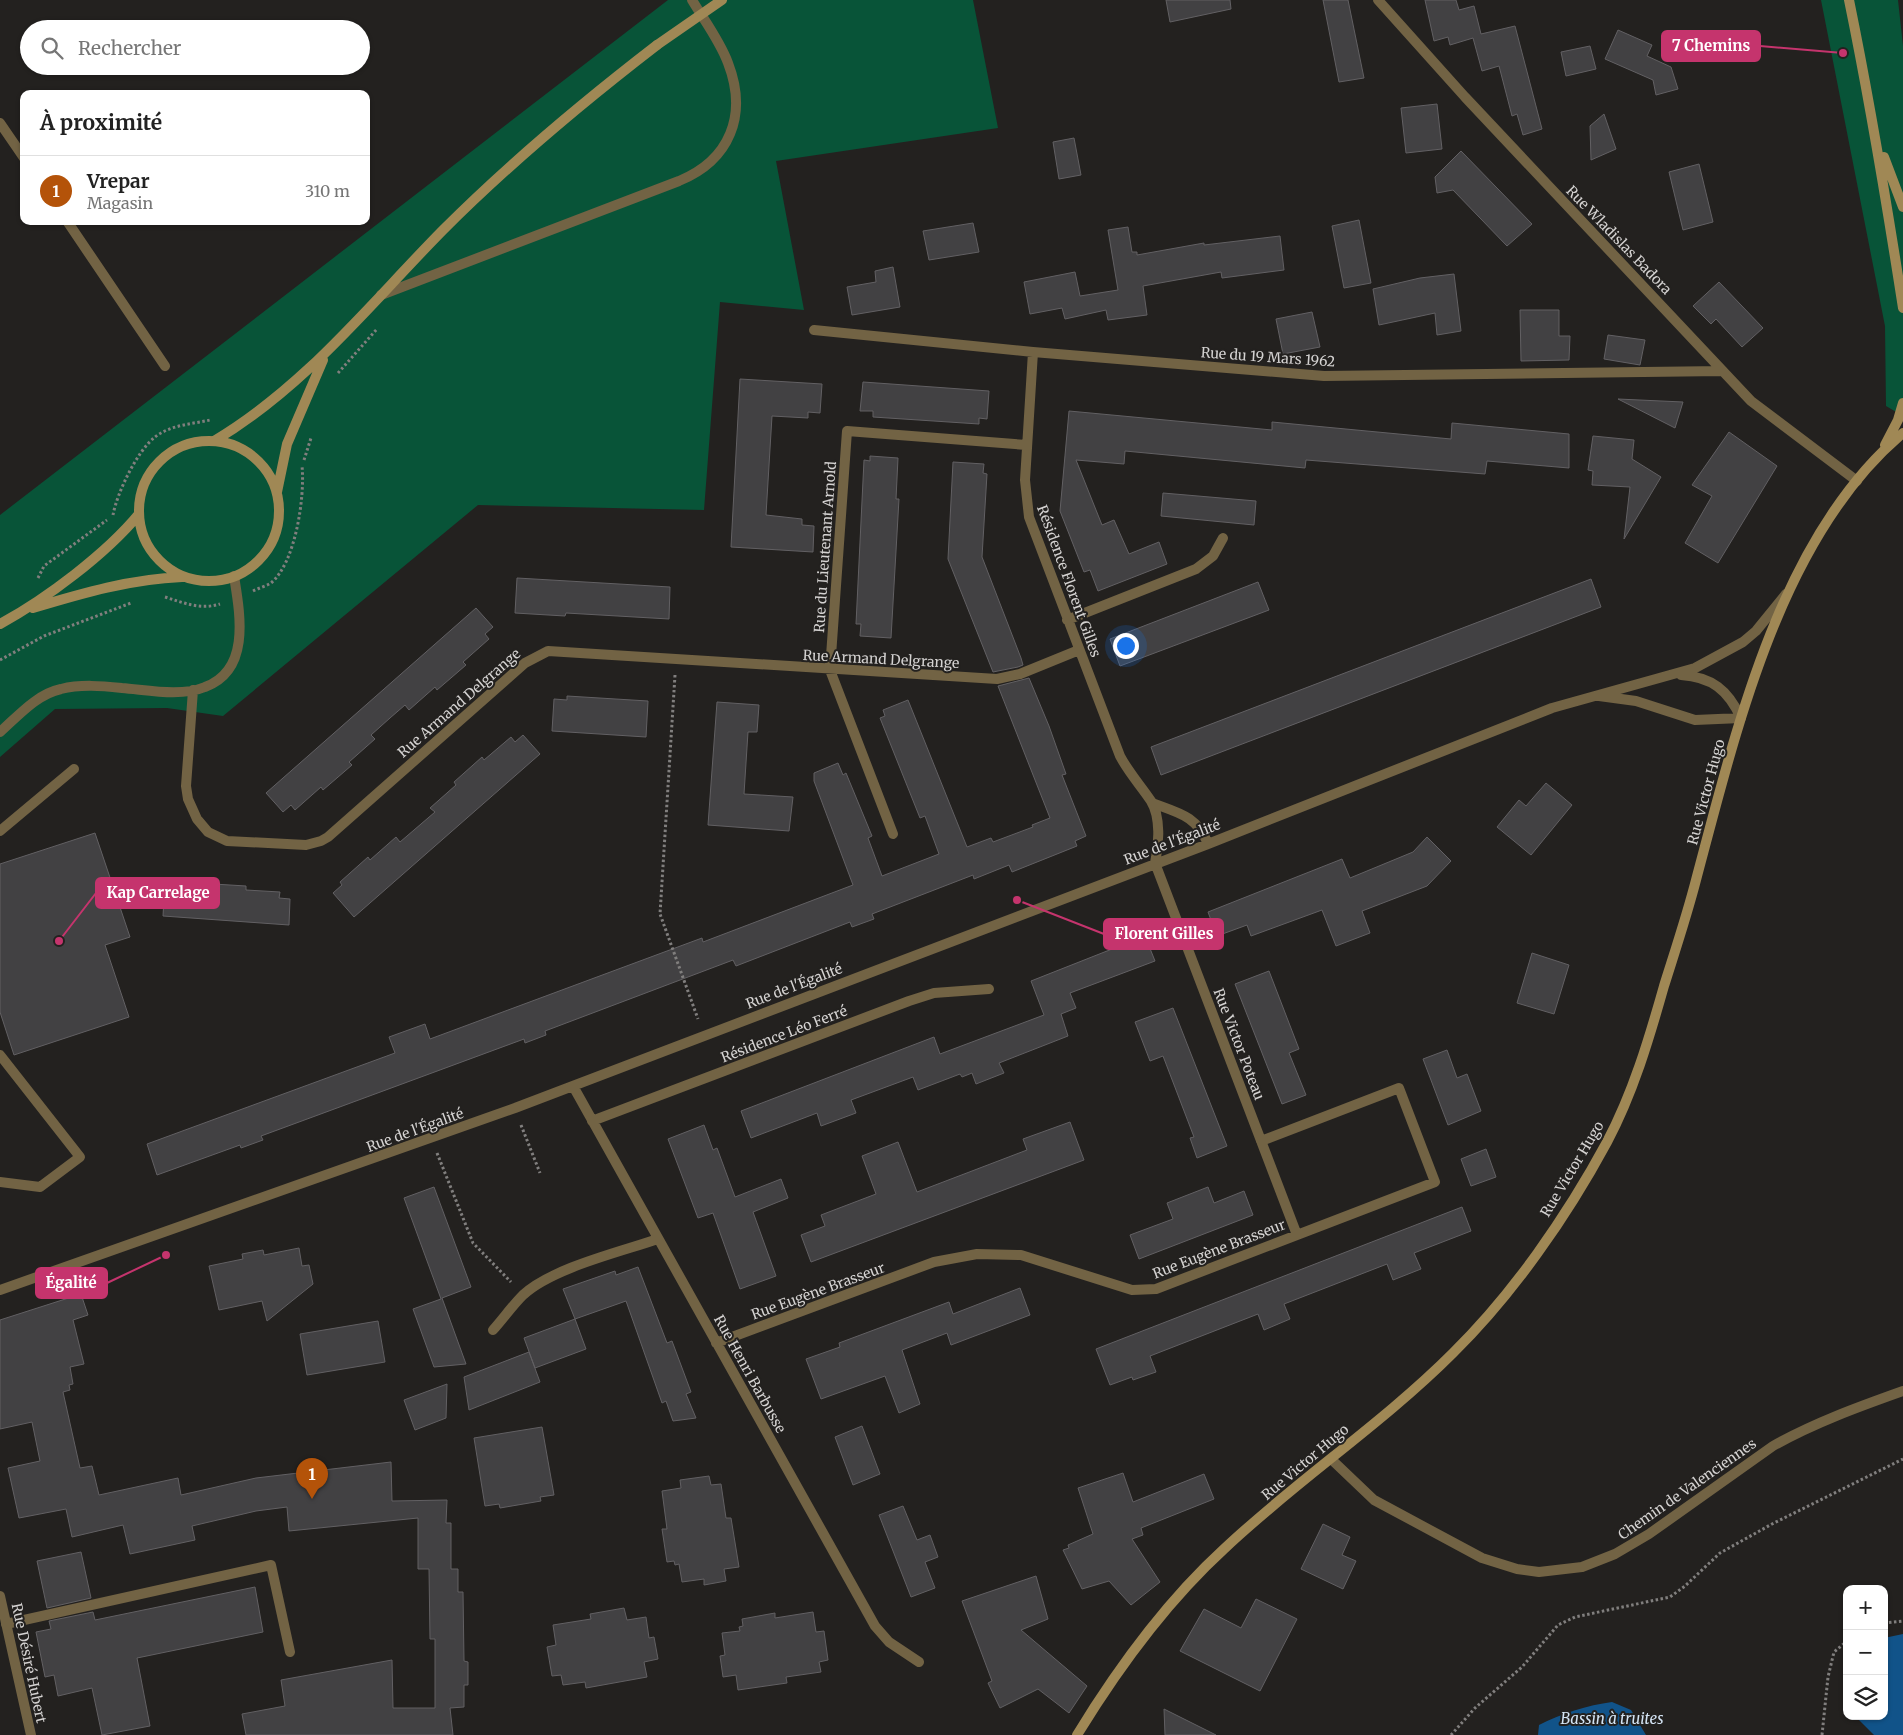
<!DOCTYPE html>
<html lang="fr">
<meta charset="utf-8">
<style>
body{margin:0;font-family:Merriweather,serif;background:#f6f6f6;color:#222}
.controls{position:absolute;right:15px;bottom:15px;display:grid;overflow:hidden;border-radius:10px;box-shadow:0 1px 4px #0004}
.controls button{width:45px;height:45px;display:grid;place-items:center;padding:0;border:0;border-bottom:1px solid #e0e0e0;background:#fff;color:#222;font:25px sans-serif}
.you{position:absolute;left:1125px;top:645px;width:18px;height:18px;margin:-12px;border:4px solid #fff;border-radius:50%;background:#1a73e8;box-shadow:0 0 0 8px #1a73e833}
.badge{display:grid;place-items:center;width:32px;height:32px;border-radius:50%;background:#b45309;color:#fff;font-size:16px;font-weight:700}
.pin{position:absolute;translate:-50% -41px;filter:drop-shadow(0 1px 2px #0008)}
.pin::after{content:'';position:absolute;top:26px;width:18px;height:15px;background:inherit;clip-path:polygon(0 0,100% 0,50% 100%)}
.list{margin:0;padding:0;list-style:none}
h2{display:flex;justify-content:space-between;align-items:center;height:65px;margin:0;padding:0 20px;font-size:21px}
h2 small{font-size:16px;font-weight:400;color:#767676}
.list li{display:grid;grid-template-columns:32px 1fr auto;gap:15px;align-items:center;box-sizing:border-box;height:70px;padding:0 20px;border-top:1px solid #e0e0e0}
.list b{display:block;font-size:19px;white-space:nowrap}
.list p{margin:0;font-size:16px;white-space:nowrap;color:#767676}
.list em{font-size:16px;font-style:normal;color:#767676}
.icon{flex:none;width:28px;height:28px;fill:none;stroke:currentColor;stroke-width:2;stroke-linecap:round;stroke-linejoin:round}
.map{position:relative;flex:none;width:1903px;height:1735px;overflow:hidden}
.search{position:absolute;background:#fff;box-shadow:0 1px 4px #0004;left:20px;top:20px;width:350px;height:55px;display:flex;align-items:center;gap:12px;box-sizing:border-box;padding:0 18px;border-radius:28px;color:#767676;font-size:19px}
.panel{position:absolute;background:#fff;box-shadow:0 1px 4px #0004;left:20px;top:90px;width:350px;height:135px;border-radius:10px}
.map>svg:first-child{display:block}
.green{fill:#085438}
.water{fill:#115389}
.building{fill:#424143;stroke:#626063}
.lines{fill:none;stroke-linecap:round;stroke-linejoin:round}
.path{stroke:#817f7e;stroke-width:3;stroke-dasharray:2.5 2.5;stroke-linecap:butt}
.lane{stroke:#726344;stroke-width:10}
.street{stroke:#726344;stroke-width:10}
.secondary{stroke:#a08855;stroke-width:10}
.secondary-bridge{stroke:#a08855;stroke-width:10}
.labels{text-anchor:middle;stroke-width:4;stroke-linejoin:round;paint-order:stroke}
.street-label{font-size:14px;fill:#d4d2d1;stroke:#23211f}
.water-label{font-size:15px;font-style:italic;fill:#d4e4f4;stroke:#23211f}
.leader{fill:none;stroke:#c5346d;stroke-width:2}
.callout-dot{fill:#c5346d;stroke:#23211f;stroke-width:2}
.callout{fill:#c5346d;stroke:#c5346d;stroke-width:2}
.callout-label{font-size:15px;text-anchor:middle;font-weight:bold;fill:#fff}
</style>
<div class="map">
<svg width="1903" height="1735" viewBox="0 0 1903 1735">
<rect width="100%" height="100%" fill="#23211f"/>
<path class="green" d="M 668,0 L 973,0 L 998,128 L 776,161 L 804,310 L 720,302 L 704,510 L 478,505 L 223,716 L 167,708 L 55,709 L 0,757 L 0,515 Z
M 1821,0 L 1898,0 L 1903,46 L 1903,416 L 1886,406 L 1885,326 Z"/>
<path class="water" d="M 1903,1634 L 1903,1735 L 1874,1735 L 1855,1716 L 1884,1716 L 1884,1638 Z
M 1612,1702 L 1631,1710 L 1646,1735 L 1538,1735 L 1539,1725 C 1560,1714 1588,1705 1612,1702 Z"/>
<path class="building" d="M 1166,0 L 1230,0 L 1231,9 L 1170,22 Z
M 1323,0 L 1348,0 L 1364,78 L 1339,82 Z
M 1425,0 L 1456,0 L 1459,10 L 1474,6 L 1481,34 L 1515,26 L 1542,129 L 1523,135 L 1517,114 L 1512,116 L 1499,66 L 1482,71 L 1473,38 L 1450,45 L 1448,37 L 1434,41 Z
M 1618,30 L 1652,45 L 1647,56 L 1671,67 L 1678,89 L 1656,95 L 1653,80 L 1605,59 Z
M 1590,46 L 1596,69 L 1566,76 L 1561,52 Z
M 1437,104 L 1442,149 L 1406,153 L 1401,108 Z
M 1604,114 L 1616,149 L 1591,160 L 1590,126 Z
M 1074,138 L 1081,175 L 1059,179 L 1053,142 Z
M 1461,151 L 1532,224 L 1507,246 L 1453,190 L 1437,193 L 1435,177 Z
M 1699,164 L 1713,222 L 1683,230 L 1669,172 Z
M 1359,220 L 1371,283 L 1344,288 L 1332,226 Z
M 973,223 L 979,252 L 929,260 L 923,231 Z
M 1128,227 L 1132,252 L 1137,252 L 1137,255 L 1204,243 L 1204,245 L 1280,236 L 1284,270 L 1222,278 L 1221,272 L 1143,286 L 1147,315 L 1108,320 L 1106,310 L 1065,319 L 1062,308 L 1030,314 L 1024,282 L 1075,272 L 1080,296 L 1118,290 L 1108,230 Z
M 893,267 L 900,307 L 852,315 L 847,287 L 876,282 L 875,271 Z
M 1454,274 L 1461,331 L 1437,335 L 1435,313 L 1379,325 L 1373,289 L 1420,278 Z
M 1719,282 L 1763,328 L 1742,347 L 1716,319 L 1711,324 L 1693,306 Z
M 1520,310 L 1559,310 L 1559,336 L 1570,336 L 1569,360 L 1521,361 Z
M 1312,312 L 1320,347 L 1283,354 L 1276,319 Z
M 1608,335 L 1645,340 L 1640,365 L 1604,359 Z
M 740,379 L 822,384 L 820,413 L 808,412 L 808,418 L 772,416 L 766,515 L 802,519 L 802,525 L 814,526 L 813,552 L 731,547 Z
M 863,382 L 989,391 L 987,419 L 979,418 L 979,424 L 873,417 L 873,411 L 860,411 Z
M 1618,399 L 1683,402 L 1675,428 Z
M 1069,411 L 1272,430 L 1272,422 L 1451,439 L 1452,423 L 1569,434 L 1569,468 L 1487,461 L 1485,474 L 1306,460 L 1305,468 L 1125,451 L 1124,464 L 1076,460 L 1102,525 L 1114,520 L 1129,554 L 1159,542 L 1167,564 L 1098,591 L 1090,570 L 1084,572 L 1060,511 Z
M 1729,432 L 1777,466 L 1718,563 L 1685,543 L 1712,496 L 1692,485 Z
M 1593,436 L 1634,440 L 1632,459 L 1661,477 L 1624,539 L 1630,487 L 1592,485 L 1593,471 L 1588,470 Z
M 870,456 L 898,458 L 896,499 L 899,499 L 891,638 L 860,636 L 861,624 L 856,624 L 864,460 L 870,461 Z
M 953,462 L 984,464 L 983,473 L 987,474 L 982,557 L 1021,658 L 1023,665 L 1018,667 L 993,672 L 948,559 Z
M 1163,493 L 1256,501 L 1254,525 L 1161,516 Z
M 517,578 L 670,587 L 669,619 L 566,613 L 565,616 L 515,613 Z
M 1591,579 L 1601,607 L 1161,775 L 1151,747 Z
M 1258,582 L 1269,610 L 1120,666 L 1110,639 Z
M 476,608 L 493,627 L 485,634 L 489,639 L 463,662 L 466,665 L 437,690 L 435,687 L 409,710 L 405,705 L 390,718 L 371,735 L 375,739 L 349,762 L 352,765 L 323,790 L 321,787 L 295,810 L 291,805 L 283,812 L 266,793 Z
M 1029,678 L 1049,726 L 1066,774 L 1062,775 L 1086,836 L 1075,841 L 1077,846 L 1012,872 L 1009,865 L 974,879 L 973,875 L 872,914 L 874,919 L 852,927 L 850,922 L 736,966 L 733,960 L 545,1031 L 546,1035 L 525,1043 L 524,1039 L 318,1115 L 261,1136 L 263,1140 L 241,1148 L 240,1145 L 157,1175 L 147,1144 L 395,1053 L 389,1037 L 425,1024 L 430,1039 L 702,938 L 703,942 L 853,885 L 814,781 L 814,773 L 838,763 L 843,775 L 846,773 L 872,836 L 868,838 L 882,876 L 939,854 L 925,816 L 920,818 L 880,718 L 885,716 L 883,710 L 908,700 L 967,847 L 991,838 L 993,842 L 1033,827 L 1032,825 L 1050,818 L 998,686 Z
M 567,696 L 648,701 L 646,737 L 552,731 L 554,699 L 567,700 Z
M 717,702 L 759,705 L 757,732 L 748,732 L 744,794 L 793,797 L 789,831 L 708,825 Z
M 523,735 L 540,754 L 354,917 L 333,893 L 342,885 L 340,882 L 368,857 L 370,860 L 396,837 L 400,842 L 435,812 L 430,808 L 456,785 L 454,782 L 482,757 L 484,760 L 511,737 L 515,742 Z
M 1546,783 L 1572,805 L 1531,855 L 1497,827 L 1519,800 L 1526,806 Z
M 95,833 L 130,937 L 105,945 L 129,1017 L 14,1055 L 0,1012 L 0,864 Z
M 1427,837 L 1451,861 L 1427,886 L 1362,911 L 1370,933 L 1336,946 L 1322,910 L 1251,936 L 1247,925 L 1217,936 L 1208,912 L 1342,859 L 1350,878 L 1413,852 Z
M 165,881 L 246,886 L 246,890 L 280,892 L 279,898 L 290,899 L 289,925 L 163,916 Z
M 1145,936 L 1155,961 L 1070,993 L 1076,1008 L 1061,1014 L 1068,1036 L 999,1063 L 1004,1073 L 976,1084 L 972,1073 L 962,1077 L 960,1074 L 918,1090 L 913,1077 L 851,1100 L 856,1113 L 821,1126 L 817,1113 L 751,1138 L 741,1111 L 934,1037 L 940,1054 L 1044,1015 L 1031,981 Z
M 1532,953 L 1569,965 L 1554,1014 L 1517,1003 Z
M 1269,971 L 1299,1049 L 1289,1053 L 1306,1095 L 1282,1104 L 1235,984 Z
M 1173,1008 L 1227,1146 L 1197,1158 L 1190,1138 L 1194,1137 L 1163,1056 L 1150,1061 L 1135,1022 Z
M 1447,1050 L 1457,1078 L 1467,1074 L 1481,1111 L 1448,1125 L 1423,1059 Z
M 1070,1122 L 1084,1160 L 811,1262 L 801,1235 L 825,1226 L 821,1215 L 876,1194 L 862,1156 L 898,1142 L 917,1192 L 1027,1150 L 1023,1139 Z
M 704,1125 L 713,1150 L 717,1148 L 735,1197 L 781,1179 L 788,1198 L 753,1212 L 776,1276 L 740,1289 L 713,1213 L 698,1218 L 668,1139 Z
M 1486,1149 L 1496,1177 L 1471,1186 L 1461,1159 Z
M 434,1187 L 471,1287 L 442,1298 L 466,1364 L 434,1367 L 413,1309 L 441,1299 L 404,1198 Z
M 1208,1187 L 1214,1203 L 1244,1191 L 1253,1215 L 1139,1259 L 1130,1235 L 1173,1219 L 1167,1203 Z
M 1462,1207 L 1471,1231 L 1414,1253 L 1421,1269 L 1393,1280 L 1387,1264 L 1284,1304 L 1290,1319 L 1264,1330 L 1258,1314 L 1150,1356 L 1156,1372 L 1133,1380 L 1132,1377 L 1110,1385 L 1096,1349 Z
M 299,1248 L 302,1266 L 309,1265 L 313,1284 L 267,1321 L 262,1301 L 219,1310 L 209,1266 L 243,1259 L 242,1254 L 263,1250 L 264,1255 Z
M 638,1267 L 667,1343 L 672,1341 L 691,1392 L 686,1394 L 696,1418 L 673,1421 L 666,1401 L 662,1403 L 626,1301 L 575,1319 L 586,1349 L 535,1368 L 524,1338 L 575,1319 L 563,1289 L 615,1271 L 616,1275 Z
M 1020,1288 L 1030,1315 L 951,1345 L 947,1333 L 902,1350 L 920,1404 L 899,1413 L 885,1376 L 821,1399 L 806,1359 L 840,1347 L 839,1343 L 949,1302 L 953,1314 Z
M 81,1294 L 88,1315 L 73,1320 L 84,1364 L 70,1367 L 73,1384 L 69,1385 L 70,1390 L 63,1392 L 80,1468 L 92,1466 L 99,1495 L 178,1478 L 181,1495 L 256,1478 L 391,1462 L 392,1501 L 447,1500 L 446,1523 L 451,1523 L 451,1569 L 458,1569 L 458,1592 L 463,1592 L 464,1661 L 468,1662 L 468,1685 L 464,1685 L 464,1707 L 450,1708 L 453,1735 L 246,1735 L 242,1714 L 285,1706 L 281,1680 L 392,1660 L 393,1708 L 435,1708 L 435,1639 L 430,1639 L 429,1569 L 418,1569 L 418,1518 L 289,1531 L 287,1507 L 256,1511 L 192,1526 L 195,1540 L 130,1554 L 123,1525 L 72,1537 L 66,1509 L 19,1518 L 8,1468 L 40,1461 L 32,1422 L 0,1429 L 0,1320 Z
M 378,1321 L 385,1362 L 307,1375 L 300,1334 Z
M 529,1352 L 540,1382 L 469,1410 L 464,1377 Z
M 447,1384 L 446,1418 L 415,1430 L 404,1400 Z
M 862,1426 L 880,1474 L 853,1485 L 835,1437 Z
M 542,1427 L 554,1495 L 540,1497 L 541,1501 L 500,1508 L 499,1504 L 485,1506 L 474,1438 Z
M 1123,1473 L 1133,1502 L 1204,1474 L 1214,1499 L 1141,1528 L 1143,1535 L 1132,1539 L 1160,1582 L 1131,1605 L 1109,1581 L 1082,1589 L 1063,1550 L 1069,1548 L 1068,1545 L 1093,1534 L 1078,1488 Z
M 709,1476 L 711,1485 L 721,1484 L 726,1518 L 731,1518 L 739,1567 L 724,1569 L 726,1581 L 704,1585 L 704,1579 L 682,1582 L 679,1564 L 675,1565 L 674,1561 L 667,1562 L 662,1529 L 667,1529 L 662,1491 L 681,1488 L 680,1480 Z
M 903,1506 L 917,1540 L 930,1535 L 938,1557 L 925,1562 L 935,1588 L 911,1597 L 879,1515 Z
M 1323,1524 L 1350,1537 L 1342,1555 L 1356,1561 L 1343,1589 L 1301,1569 Z
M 81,1552 L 91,1598 L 47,1608 L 37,1561 Z
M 1036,1576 L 1048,1619 L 1021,1630 L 1087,1686 L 1069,1713 L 1038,1689 L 1000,1708 L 988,1683 L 992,1681 L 962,1601 Z
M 255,1587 L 263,1632 L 137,1658 L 150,1726 L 102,1735 L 92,1688 L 58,1696 L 54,1675 L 45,1677 L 36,1632 L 51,1629 L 49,1621 L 93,1612 L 95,1620 Z
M 1256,1599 L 1297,1619 L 1260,1691 L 1180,1651 L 1204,1609 L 1241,1628 Z
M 624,1608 L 627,1620 L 646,1617 L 649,1638 L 654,1637 L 658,1659 L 644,1662 L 647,1677 L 586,1688 L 585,1682 L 563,1685 L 561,1675 L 552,1676 L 547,1647 L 556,1645 L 553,1625 L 591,1619 L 590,1614 Z
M 813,1612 L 816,1632 L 824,1631 L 828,1660 L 819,1662 L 821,1672 L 786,1677 L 787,1683 L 738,1690 L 736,1675 L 723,1677 L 720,1656 L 725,1655 L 722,1633 L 740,1631 L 739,1627 L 743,1626 L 742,1619 L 775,1613 L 775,1618 Z
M 1164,1709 L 1216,1735 L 1165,1735 Z"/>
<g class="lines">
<path class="path" d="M 338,373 L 377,329
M 304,460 L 311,438
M 113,515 C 117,493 137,451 155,437 C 170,425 192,424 210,420
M 38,578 L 44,566 L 107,520
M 253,591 C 259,588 266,586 271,583 C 296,562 305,496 302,466
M 165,597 C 184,603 200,610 220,604
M 0,660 L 44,636 L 131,603
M 675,675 L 660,914 L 698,1019
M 521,1125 L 540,1173
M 437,1153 L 473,1243 L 511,1282
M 1884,1623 L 1903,1621
M 1451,1735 L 1475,1708 L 1522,1667 L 1558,1625 L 1575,1617 L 1670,1597 L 1685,1586 L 1720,1553 L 1772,1524 L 1903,1459
M 1822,1735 L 1828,1677 L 1834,1652 L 1847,1641"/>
<path class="lane" d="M 0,123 L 24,158
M 67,221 L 165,366
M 0,831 L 74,769
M 0,1055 L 80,1157 L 40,1187 L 0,1182
M 1331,1459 L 1374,1500 L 1482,1558 L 1517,1569 L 1539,1572 L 1582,1567 L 1615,1554 L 1649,1534 L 1773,1446 C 1814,1423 1858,1407 1903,1391
M 6,1624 L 271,1565 L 290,1652"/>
<path class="street" d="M 1378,0 L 1465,97 L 1751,401 L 1857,481
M 381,295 L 679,181 C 730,160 748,115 728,63 C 720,41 704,20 692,0
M 814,330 L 1033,352 L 1324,376 L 1723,371
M 1033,352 L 1025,480 L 1029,517 L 1120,756 C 1129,773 1141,786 1151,801 C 1161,817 1159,845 1155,863 L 1297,1235
M 1067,620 L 1196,569 L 1213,556 L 1223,538
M 193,690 L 186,786 L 188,799 L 197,819 L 208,832 L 227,841 L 306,845 L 321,841 L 328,837 L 525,663 L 548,651 L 997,679 L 1020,674 L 1079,650
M 1599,696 L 1636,701 L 1695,720 L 1741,718 C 1728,690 1712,677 1681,675
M 0,732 C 18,716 37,694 61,689 C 81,684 102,686 122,688 C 148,690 181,697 205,687 C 251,670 240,614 234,576
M 1152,803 C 1179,813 1197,816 1208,844
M 893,834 L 830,670 L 847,431 L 1027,445
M 573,1086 L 875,1626 L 889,1642 L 919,1662
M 592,1121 L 909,1001 L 934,993 L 989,989
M 0,1290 L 515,1108 L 1208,844 L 1552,708 L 1695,668 L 1743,642 L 1756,631 L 1786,594
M 493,1330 C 503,1319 512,1306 523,1295 C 552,1268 620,1252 658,1239
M 716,1343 L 934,1262 L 977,1254 L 1021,1255 L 1132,1290 L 1156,1289 L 1435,1182 L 1399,1088 L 1261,1141
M 0,1596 L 31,1735"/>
<path class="secondary" d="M 1849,0 C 1870,102 1887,205 1903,308
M 1884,157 L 1903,207
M139 511a70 70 0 1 1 140 0a70 70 0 1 1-140 0Z
M 214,441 C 306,386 369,305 443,230 C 510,163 583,102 657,45
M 1885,445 L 1898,420 L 1903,403
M 277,492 L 287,444 L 323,360
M 33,608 C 83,593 131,579 182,577
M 0,624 C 46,599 106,554 139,514
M 1077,1735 C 1118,1668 1166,1602 1224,1549 C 1297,1480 1382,1424 1453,1353 C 1513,1294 1567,1216 1607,1142 C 1633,1093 1649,1039 1664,986 C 1675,951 1687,915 1696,880 C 1736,731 1780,536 1903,433"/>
<path class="secondary-bridge" d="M 657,45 L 722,0"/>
</g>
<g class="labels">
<g class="street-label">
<text transform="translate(1619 240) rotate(46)" y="5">Rue Wladislas Badora</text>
<text transform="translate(1268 357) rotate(4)" y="5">Rue du 19 Mars 1962</text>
<text transform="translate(825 547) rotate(-86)" y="5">Rue du Lieutenant Arnold</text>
<text transform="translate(1069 581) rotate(70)" y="5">Résidence Florent Gilles</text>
<text transform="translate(881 659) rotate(3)" y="5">Rue Armand Delgrange</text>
<text transform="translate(459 703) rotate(-41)" y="5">Rue Armand Delgrange</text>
<text transform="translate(1706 792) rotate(-75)" y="5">Rue Victor Hugo</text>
<text transform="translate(1172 842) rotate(-21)" y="5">Rue de l'Égalité</text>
<text transform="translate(794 986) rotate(-21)" y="5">Rue de l'Égalité</text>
<text transform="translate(784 1034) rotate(-21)" y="5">Résidence Léo Ferré</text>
<text transform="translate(1239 1044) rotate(69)" y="5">Rue Victor Poteau</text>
<text transform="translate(415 1130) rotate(-20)" y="5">Rue de l'Égalité</text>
<text transform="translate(1572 1169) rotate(-59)" y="5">Rue Victor Hugo</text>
<text transform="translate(1219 1249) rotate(-21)" y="5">Rue Eugène Brasseur</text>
<text transform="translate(818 1291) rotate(-20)" y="5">Rue Eugène Brasseur</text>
<text transform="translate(750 1374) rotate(61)" y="5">Rue Henri Barbusse</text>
<text transform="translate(1305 1462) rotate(-40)" y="5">Rue Victor Hugo</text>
<text transform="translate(1687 1489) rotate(-35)" y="5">Chemin de Valenciennes</text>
<text transform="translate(29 1663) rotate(78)" y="5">Rue Désiré Hubert</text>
</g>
<g class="water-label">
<text x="1612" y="1724">Bassin à truites</text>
</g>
</g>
<path class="leader" d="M1843 53L1760 46M59 941L96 893M1017 900L1104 934M166 1255L107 1283"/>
<g class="callout-dot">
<circle cx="1843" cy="53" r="5"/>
<circle cx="59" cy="941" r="5"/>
<circle cx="1017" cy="900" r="5"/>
<circle cx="166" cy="1255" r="5"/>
</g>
<g class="callout">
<rect x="1662" y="31" width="98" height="30" rx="5"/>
<rect x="96" y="878" width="123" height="30" rx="5"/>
<rect x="1104" y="919" width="119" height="30" rx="5"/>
<rect x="36" y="1268" width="71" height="30" rx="5"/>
</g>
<g class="callout-label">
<text x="1711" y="51">7 Chemins</text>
<text x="158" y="898">Kap Carrelage</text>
<text x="1164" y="939">Florent Gilles</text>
<text x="71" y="1288">Égalité</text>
</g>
</svg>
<div class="controls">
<button>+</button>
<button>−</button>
<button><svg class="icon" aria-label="layers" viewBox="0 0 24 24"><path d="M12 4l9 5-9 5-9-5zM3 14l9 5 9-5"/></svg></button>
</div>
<div class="you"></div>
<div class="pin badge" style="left:312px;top:1499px">1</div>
<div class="search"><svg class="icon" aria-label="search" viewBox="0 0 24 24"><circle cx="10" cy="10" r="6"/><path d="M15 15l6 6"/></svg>Rechercher</div>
<section class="panel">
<h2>À proximité<small></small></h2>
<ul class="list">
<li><span class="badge">1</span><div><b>Vrepar</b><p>Magasin</p></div><em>310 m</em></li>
</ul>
</section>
</div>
